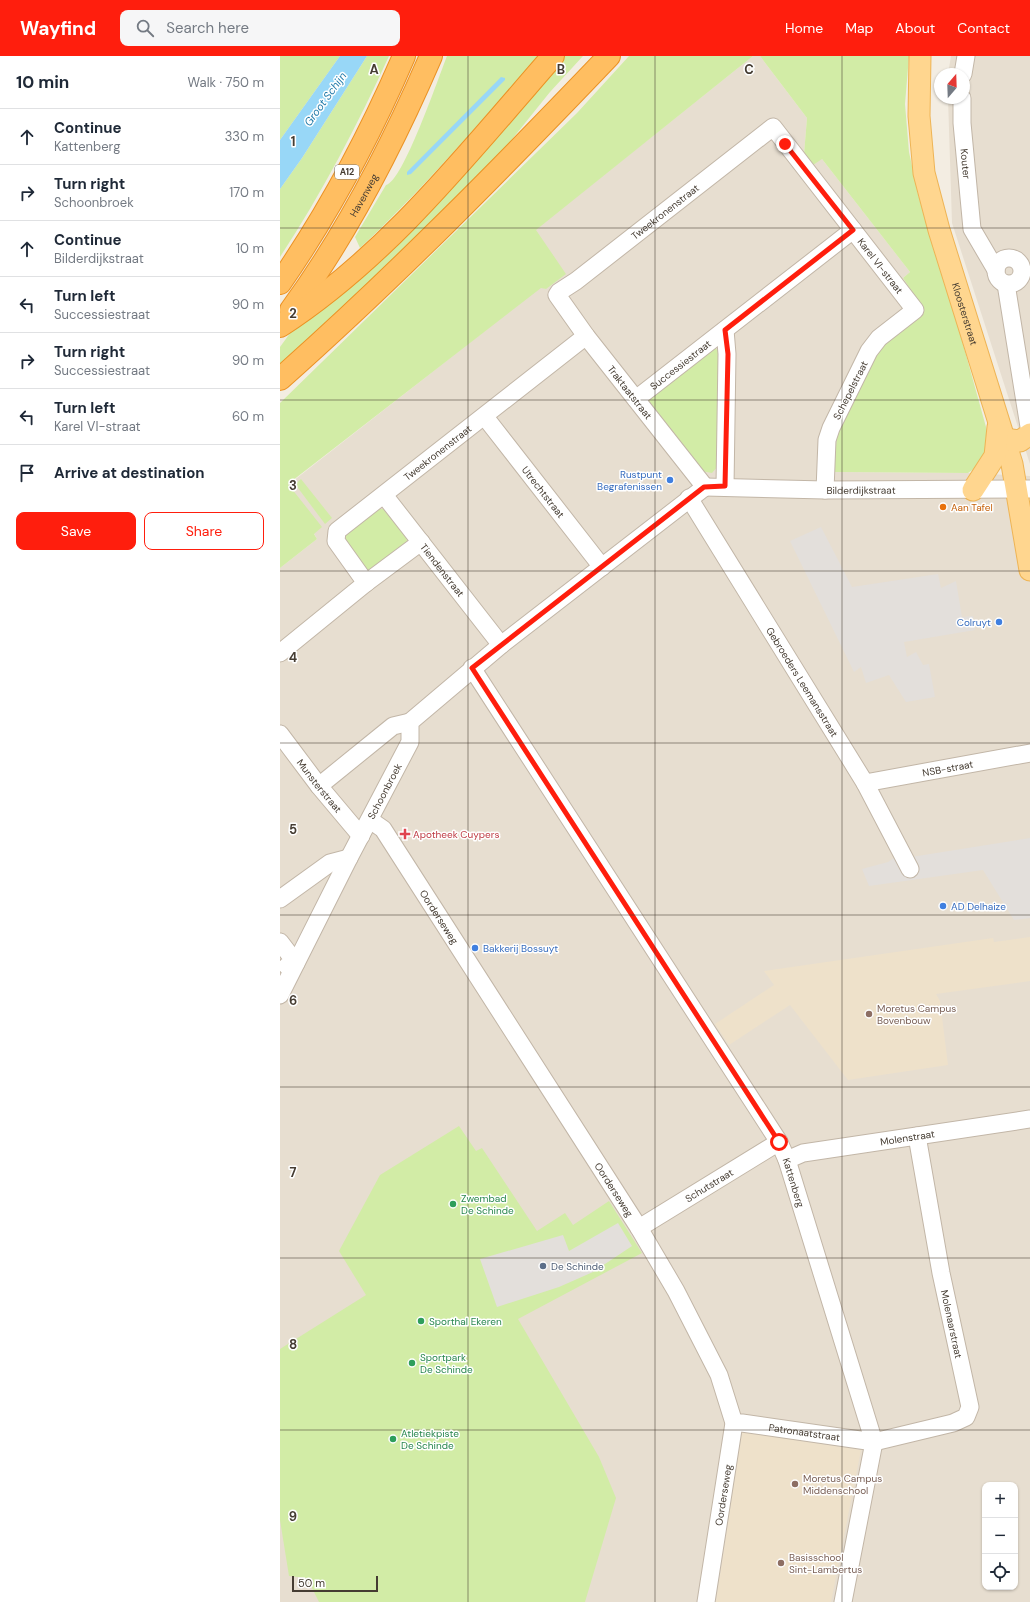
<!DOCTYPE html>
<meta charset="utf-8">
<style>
body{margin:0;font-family:"DM Sans",sans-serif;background:#f6f6f7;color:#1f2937}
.controls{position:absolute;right:12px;bottom:12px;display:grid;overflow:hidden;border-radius:8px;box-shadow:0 1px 3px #0004}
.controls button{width:36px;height:36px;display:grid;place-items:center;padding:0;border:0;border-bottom:1px solid #e0e1e3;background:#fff;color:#1f2937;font:20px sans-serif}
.compass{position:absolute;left:654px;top:12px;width:36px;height:36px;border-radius:50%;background:#fff;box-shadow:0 1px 3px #0004;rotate:19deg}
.scale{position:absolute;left:12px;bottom:10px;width:86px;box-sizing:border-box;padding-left:4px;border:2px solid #453c32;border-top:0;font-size:11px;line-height:14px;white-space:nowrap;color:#453c32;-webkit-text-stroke:3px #fff;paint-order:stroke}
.stop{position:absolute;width:12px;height:12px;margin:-9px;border:3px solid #ff1e0d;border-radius:50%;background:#fff}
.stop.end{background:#ff1e0d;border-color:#fff;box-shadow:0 1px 4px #0008}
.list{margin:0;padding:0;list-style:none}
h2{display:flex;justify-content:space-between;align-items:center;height:52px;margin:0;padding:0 16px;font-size:17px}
h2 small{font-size:13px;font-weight:400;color:#747a83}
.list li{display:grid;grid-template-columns:26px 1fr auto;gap:12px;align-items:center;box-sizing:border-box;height:56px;padding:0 16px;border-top:1px solid #e0e1e3}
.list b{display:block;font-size:15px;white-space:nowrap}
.list p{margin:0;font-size:13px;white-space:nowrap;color:#747a83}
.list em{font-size:13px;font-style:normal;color:#747a83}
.actions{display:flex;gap:8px;padding:12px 16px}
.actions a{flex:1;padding:9px 0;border:1px solid #ff1e0d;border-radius:8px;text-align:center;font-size:14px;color:#ff1e0d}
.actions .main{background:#ff1e0d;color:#fff}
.icon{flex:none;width:22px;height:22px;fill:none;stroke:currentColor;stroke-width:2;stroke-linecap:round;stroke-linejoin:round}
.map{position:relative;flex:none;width:750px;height:1546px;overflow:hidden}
header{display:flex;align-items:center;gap:24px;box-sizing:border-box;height:56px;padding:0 20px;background:#ff1e0d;color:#fff}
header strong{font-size:19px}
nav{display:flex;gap:22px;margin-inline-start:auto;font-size:14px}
.search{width:280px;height:36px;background:#f6f6f7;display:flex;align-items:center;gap:10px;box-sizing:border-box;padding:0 14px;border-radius:8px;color:#747a83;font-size:15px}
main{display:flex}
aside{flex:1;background:#fff}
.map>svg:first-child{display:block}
.residential{fill:#e7ded0;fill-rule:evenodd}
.education{fill:#eee1ca}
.green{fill:#d2eca6}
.parking{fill:#e3dfdb}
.water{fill:#98d7f7}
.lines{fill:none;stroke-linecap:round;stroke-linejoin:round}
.minor-casing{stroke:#c2b6a7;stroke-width:19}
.major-casing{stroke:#eeb455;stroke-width:23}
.highway-casing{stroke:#eb9224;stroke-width:24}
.minor{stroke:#fff;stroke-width:17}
.major{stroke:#ffd68f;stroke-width:21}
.highway{stroke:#ffbe61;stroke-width:22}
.route{stroke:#ff1e0d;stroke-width:5}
.grid{fill:none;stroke:#453c32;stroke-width:1;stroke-opacity:0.55}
.shop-dot{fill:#3f7fe0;stroke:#fff;stroke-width:1.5}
.food-dot{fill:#e8710a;stroke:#fff;stroke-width:1.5}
.health-dot{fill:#e0444e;stroke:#fff;stroke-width:1.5}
.education-dot{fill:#8d6e63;stroke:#fff;stroke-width:1.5}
.leisure-dot{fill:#2e9e5b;stroke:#fff;stroke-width:1.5}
.service-dot{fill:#5c6f8a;stroke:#fff;stroke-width:1.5}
.labels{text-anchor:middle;stroke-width:3;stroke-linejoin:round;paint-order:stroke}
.shield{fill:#fff;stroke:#7d7670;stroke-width:1}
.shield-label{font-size:9px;font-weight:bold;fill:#453c32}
.street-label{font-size:10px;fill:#453c32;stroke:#fff}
.shop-label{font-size:10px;fill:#366cbe;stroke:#fff;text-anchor:end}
.food-label{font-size:10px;fill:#c56008;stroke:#fff;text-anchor:start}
.health-label{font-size:10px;fill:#be3a42;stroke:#fff;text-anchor:start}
.education-label{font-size:10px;fill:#785e54;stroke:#fff;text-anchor:start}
.leisure-label{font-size:10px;fill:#27864d;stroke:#fff;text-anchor:start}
.service-label{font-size:10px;fill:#4e5e75;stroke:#fff;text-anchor:start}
.water-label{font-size:11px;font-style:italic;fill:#207aa9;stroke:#fff}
.grid-label{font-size:13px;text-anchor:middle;font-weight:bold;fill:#453c32;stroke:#fff;stroke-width:3;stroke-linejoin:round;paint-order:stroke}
</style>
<header>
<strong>Wayfind</strong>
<div class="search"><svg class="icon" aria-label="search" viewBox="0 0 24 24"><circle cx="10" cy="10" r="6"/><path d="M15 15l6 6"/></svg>Search here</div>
<nav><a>Home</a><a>Map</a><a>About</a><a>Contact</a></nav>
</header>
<main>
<aside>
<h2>10 min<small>Walk · 750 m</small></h2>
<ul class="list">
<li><svg class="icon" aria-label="ahead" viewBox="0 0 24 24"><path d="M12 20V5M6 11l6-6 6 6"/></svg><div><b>Continue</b><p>Kattenberg</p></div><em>330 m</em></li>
<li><svg class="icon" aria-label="right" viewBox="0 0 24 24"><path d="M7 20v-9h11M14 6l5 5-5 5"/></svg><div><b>Turn right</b><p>Schoonbroek</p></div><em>170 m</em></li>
<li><svg class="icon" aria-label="ahead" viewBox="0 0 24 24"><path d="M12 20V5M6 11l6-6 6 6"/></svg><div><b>Continue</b><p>Bilderdijkstraat</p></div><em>10 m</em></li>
<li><svg class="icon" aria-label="left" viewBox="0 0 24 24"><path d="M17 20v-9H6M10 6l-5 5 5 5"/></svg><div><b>Turn left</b><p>Successiestraat</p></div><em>90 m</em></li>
<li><svg class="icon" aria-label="right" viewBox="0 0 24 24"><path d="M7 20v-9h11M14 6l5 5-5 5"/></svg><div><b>Turn right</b><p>Successiestraat</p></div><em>90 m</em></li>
<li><svg class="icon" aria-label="left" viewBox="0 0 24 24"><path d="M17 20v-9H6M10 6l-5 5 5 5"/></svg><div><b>Turn left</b><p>Karel VI-straat</p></div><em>60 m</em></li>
<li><svg class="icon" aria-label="arrive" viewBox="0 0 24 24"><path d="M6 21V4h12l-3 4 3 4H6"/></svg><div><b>Arrive at destination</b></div></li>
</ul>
<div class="actions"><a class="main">Save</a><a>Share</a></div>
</aside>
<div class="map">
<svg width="750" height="1546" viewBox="0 0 750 1546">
<rect width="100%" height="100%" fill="#f3ede2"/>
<path class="residential" d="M 473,0 L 480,0 L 527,62 L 524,98 L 542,103 L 630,216 L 623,222 L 643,253 L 554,416 L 688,417 L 750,420 L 750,1546 L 0,1546 L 0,512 L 37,483 L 8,429 L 261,231 L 266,233 L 255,174 ZM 705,1429 L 735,1429 L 735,1531 L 705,1531 Z
M 671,0 L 750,0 L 750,408 L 672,167 L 668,42 L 684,42 L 684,18 L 668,18 Z"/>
<path class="education" d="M 750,881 L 750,925 L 656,938 L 660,945 L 668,1009 L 568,1024 L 510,949 L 449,989 L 435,968 L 494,929 L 484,915 L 713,882 L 714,886 Z
M 462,1376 L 581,1394 L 551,1546 L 436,1546 Z"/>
<path class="green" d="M 0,0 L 60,0 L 0,84 Z
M 87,0 L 109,0 C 77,70 42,137 0,201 L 0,133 L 22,102 Z
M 167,0 L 259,0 C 200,66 144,132 80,192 L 75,181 L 106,129 C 123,126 159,20 167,0 Z
M 282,0 L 303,0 L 270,36 L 201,122 L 0,314 L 0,291 L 16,269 Z
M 349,0 L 473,0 L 256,174 L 286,218 L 266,233 L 261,232 L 8,428 L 42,471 L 34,478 L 37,483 L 0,512 L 0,347 L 297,57 Z
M 480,0 L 629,0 L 625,48 L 629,96 L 638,138 L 653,192 L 668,234 L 711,389 L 698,410 L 688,417 L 554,416 L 557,378 L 598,295 L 643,253 L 623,222 L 630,216 L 542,103 L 533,109 L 524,98 L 527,62 Z
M 434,292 L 438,294 L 440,298 L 438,410 L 432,417 L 421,415 L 369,346 L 370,342 Z
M 21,423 L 52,462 L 45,468 L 15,428 Z
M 99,453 L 103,453 L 126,481 L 127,485 L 125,489 L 90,516 L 86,514 L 64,486 L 65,477 Z
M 179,1070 L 196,1095 L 202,1092 L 257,1175 L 285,1157 L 293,1169 L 329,1145 L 362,1197 L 238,1263 L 319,1401 L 336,1442 L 305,1546 L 39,1546 L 27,1522 L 9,1520 L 0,1464 L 0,1293 L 86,1239 L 59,1195 L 100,1119 Z"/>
<path class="parking" d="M 541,471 L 572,531 L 658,518 L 661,532 L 676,525 L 682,561 L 693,560 L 695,574 L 624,586 L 627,601 L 636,596 L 643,609 L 649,608 L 655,641 L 626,646 L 609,619 L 586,627 L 581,611 L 574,616 L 510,485 Z
M 750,782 L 750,862 L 734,864 L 703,814 L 589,830 L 582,813 L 608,806 L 617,800 L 625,802 Z
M 338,1167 L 352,1190 L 313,1216 L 279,1231 L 217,1251 L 200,1203 L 283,1179 L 289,1195 Z"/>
<path class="water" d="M 60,0 L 87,0 L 22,102 L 0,133 L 0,84 Z
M 221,21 L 225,22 L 225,24 L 131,118 L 127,119 L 127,116 Z"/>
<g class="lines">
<g class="minor-casing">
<g id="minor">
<path d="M 683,18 L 686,0"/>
<path id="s1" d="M 682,42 L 682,67 L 692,173 L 716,214"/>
<circle cx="729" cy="215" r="13"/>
<path d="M 726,228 L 750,377"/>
<path d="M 445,274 L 447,298 L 445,430"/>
<path id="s2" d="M 356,343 L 573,174"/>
<path id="s3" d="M 205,361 L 322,511"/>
<path id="s4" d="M 425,431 L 306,280 L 277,239 L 279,236 L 296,225 L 493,71 L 635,254 L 599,282 L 589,295 L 551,372 L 547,384 L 545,434"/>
<path id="s5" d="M 425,431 L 545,434 L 750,433"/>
<path id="s6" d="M 104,439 L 221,589"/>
<path id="s7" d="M 409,442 L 585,727 L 630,813"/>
<path id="s8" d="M 86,527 L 56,485 L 57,475 L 306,280"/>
<path d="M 0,597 L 86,527 L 141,486"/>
<path id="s9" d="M 192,612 L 499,1086 L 507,1104 L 594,1386 L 563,1546"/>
<path id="s10" d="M 0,678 L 39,730 L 81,780"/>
<path id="s11" d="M 585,727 L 750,697"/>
<path d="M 39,730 L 113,670 L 130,666"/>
<path id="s12" d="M 90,764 L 103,773 L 359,1172 L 396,1235 L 439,1319 L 454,1367 L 426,1546"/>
<path d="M 0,843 L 50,807 L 69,802"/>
<path d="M 0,886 L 16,907 L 7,910"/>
<path id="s13" d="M 0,939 L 69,802 L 130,686 L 130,666 L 221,589 L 425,431"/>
<path id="s14" d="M 507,1104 L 523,1097 L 750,1063"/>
<path id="s15" d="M 359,1172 L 499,1086"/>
<path id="s16" d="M 454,1367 L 462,1367 L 594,1386 L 673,1367 L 686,1361 L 690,1351 L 661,1217 L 637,1080"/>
</g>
</g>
<g class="major-casing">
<g id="major">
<path id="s17" d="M 640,0 L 639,60 L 644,117 L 659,174 L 732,408 L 750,514"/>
<path d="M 725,383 L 740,385 L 750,378"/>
<path d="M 693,434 L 715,400 L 718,371"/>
</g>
</g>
<g class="highway-casing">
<g id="highway">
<path d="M 0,227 C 49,156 90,79 124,0"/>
<path id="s18" d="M 11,254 C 68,176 113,88 151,0"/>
<path d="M 0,270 C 108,200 189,96 273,0"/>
<path d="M 0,323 C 115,221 223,111 329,0"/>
</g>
</g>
<use href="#minor" class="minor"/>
<use href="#major" class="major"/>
<use href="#highway" class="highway"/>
</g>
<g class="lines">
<path class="route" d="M 499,1086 L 192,612 L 424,431 L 445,430 L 448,298 L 445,274 L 573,174 L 505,88"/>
</g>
<path class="grid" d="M 188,0 L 188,1546M 375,0 L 375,1546M 562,0 L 562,1546M 0,172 L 750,172M 0,344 L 750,344M 0,515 L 750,515M 0,687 L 750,687M 0,859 L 750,859M 0,1031 L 750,1031M 0,1202 L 750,1202M 0,1374 L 750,1374"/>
<g class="shop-dot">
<circle cx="390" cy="424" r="4"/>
<circle cx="719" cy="566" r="4"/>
<circle cx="663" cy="850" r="4"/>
<circle cx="195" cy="892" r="4"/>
</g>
<circle class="food-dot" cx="663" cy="451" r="4"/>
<path class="health-dot" d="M123 772h4v4h4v4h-4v4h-4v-4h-4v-4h4z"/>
<g class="education-dot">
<circle cx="589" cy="958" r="4"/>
<circle cx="515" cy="1428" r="4"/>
<circle cx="501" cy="1507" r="4"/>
</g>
<g class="leisure-dot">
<circle cx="173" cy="1148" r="4"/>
<circle cx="141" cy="1265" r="4"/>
<circle cx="132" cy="1307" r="4"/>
<circle cx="113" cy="1383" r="4"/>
</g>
<circle class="service-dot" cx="263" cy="1210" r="4"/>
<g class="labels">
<rect class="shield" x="55" y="109" width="24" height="14" rx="3"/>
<g class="shield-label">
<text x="67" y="119">A12</text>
</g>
<g class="street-label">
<text dy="4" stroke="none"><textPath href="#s1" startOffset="66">Kouter</textPath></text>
<text dy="4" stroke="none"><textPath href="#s18" startOffset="136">Havenweg</textPath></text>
<text dy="4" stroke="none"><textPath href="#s4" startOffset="379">Tweekronenstraat</textPath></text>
<text dy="4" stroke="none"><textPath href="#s4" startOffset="692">Karel VI-straat</textPath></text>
<text dy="4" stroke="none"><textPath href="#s17" startOffset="264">Kloosterstraat</textPath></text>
<text dy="4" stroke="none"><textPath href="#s2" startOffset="56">Successiestraat</textPath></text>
<text transform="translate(570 334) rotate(-63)" y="4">Schepelstraat</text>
<text transform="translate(350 336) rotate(52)" y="4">Traktaatstraat</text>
<text dy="4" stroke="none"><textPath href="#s8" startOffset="189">Tweekronenstraat</textPath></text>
<text dy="4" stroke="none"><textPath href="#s5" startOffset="156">Bilderdijkstraat</textPath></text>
<text dy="4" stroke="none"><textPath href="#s3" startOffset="95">Utrechtstraat</textPath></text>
<text dy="4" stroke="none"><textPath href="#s6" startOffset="95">Tiendenstraat</textPath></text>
<text dy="4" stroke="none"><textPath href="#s7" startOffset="216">Gebroeders Leemansstraat</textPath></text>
<text dy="4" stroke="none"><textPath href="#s11" startOffset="84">NSB-straat</textPath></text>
<text dy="4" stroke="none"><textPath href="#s10" startOffset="65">Munsterstraat</textPath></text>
<text dy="4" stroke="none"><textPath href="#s13" startOffset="229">Schoonbroek</textPath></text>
<text dy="4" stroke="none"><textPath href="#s12" startOffset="120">Oorderseweg</textPath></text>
<text dy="4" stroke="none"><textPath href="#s14" startOffset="123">Molenstraat</textPath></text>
<text dy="4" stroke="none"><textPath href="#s9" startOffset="608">Kattenberg</textPath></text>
<text dy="4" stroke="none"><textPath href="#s15" startOffset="82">Schutstraat</textPath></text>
<text dy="4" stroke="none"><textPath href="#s12" startOffset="444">Oorderseweg</textPath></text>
<text transform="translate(672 1268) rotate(78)" y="4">Molenaarstraat</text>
<text dy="4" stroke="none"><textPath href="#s16" startOffset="71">Patronaatstraat</textPath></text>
<text transform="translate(443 1439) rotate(-81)" y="4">Oorderseweg</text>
</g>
<g class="shop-label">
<text x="382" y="422">Rustpunt<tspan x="382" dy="12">Begrafenissen</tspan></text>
<text x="711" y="570">Colruyt</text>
<text x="671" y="854" text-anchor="start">AD Delhaize</text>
<text x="203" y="896" text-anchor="start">Bakkerij Bossuyt</text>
</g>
<g class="food-label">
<text x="671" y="455">Aan Tafel</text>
</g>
<g class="health-label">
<text x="133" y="782">Apotheek Cuypers</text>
</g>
<g class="education-label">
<text x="597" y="956">Moretus Campus<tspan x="597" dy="12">Bovenbouw</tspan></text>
<text x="523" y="1426">Moretus Campus<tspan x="523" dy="12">Middenschool</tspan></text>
<text x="509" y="1505">Basisschool<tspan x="509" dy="12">Sint-Lambertus</tspan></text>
</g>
<g class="leisure-label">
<text x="181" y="1146">Zwembad<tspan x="181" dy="12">De Schinde</tspan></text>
<text x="149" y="1269">Sporthal Ekeren</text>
<text x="140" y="1305">Sportpark<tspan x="140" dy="12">De Schinde</tspan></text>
<text x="121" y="1381">Atletiekpiste<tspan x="121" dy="12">De Schinde</tspan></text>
</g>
<g class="service-label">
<text x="271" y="1214">De Schinde</text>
</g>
<g class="water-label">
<text transform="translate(45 43) rotate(-54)" y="4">Groot Schijn</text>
</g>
</g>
<g class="grid-label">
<text x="94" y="18">A</text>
<text x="281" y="18">B</text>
<text x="469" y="18">C</text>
<text x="13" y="90">1</text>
<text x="13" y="262">2</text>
<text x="13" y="434">3</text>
<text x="13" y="606">4</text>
<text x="13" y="778">5</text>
<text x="13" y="949">6</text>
<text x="13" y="1121">7</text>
<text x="13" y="1293">8</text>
<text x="13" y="1465">9</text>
</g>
</svg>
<div class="controls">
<button>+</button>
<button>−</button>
<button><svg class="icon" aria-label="locate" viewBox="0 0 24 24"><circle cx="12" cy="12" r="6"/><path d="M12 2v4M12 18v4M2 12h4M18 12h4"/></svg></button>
</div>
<svg class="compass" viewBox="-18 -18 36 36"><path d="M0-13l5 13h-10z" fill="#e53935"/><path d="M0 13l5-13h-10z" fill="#747a83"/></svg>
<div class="scale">50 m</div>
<div class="stop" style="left:499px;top:1086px"></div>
<div class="stop end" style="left:505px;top:88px"></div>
</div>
</main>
